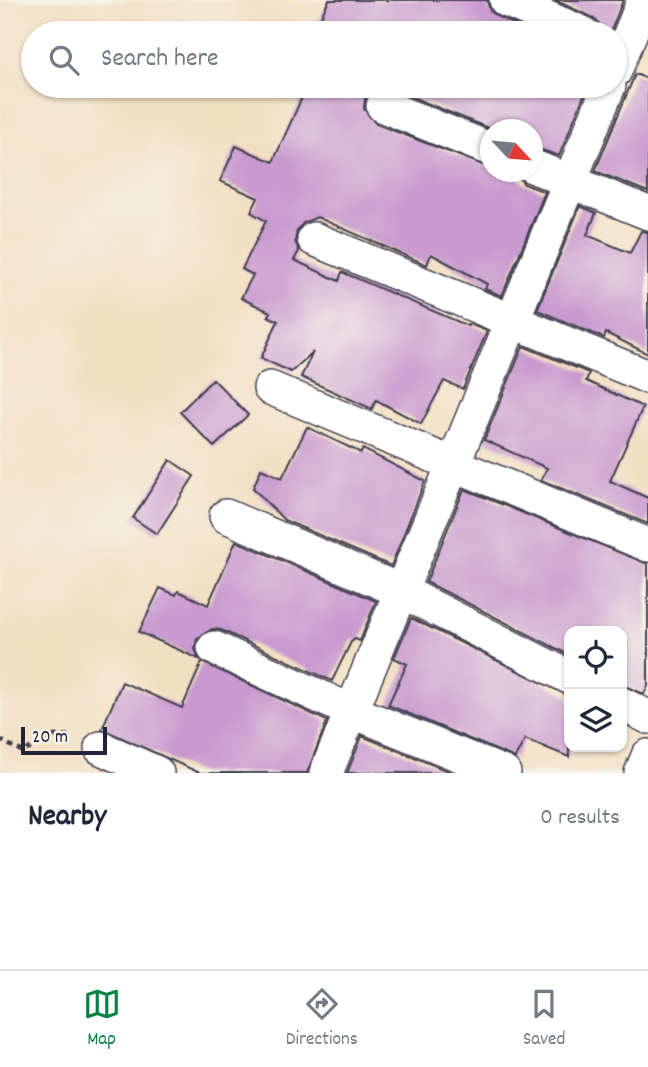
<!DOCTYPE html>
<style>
body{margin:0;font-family:Dekko,sans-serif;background:#f2f2f3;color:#1f2937}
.controls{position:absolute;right:21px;bottom:21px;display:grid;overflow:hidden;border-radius:14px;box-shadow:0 2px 5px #0004}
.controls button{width:63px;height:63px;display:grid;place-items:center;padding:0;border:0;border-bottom:2px solid #e0e1e3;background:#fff;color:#1f2937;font:35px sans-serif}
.compass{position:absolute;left:480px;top:119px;width:63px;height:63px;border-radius:50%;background:#fff;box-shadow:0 2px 5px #0004;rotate:116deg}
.scale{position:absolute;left:21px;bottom:18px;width:86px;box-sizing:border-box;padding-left:7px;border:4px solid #22223b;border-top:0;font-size:19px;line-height:24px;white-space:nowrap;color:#22223b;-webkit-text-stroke:5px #f7f3e8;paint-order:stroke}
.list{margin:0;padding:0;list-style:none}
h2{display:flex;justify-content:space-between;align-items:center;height:91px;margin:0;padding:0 28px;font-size:30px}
h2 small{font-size:23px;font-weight:400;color:#747a83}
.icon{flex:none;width:38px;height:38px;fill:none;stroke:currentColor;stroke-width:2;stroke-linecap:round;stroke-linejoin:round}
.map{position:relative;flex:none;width:648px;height:773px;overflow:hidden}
.search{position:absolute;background:#fff;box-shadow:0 2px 5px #0004;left:21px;right:21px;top:21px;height:77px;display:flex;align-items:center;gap:18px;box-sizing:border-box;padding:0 24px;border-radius:38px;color:#747a83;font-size:26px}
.sheet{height:196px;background:#fff}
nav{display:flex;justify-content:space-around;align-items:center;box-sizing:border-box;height:98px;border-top:2px solid #e0e1e3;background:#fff;font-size:19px;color:#747a83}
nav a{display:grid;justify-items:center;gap:4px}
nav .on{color:#0b8043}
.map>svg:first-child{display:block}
.building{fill:#c99acf}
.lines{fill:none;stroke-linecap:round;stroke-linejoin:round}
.minor-casing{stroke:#413e4f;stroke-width:36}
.path{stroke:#413e4f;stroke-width:4.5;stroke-dasharray:5 5;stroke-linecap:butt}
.minor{stroke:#fff;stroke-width:33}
</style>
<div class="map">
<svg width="648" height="773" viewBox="0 0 648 773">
<rect width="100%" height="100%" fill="#f7f3e8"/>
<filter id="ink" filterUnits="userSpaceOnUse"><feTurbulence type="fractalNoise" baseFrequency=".0143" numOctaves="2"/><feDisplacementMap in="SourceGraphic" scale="14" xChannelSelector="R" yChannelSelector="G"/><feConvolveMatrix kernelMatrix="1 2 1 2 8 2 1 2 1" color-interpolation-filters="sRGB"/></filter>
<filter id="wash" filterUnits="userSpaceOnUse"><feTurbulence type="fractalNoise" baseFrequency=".00686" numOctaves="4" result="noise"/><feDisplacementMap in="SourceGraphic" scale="28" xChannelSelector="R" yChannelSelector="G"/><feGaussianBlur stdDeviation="1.57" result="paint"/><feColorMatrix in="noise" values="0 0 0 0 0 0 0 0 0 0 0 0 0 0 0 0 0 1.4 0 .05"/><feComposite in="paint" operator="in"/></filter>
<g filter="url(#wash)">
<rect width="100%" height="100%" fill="#f2dfc2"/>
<g id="blocks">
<path class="building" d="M 329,0 L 487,0 L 490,11 L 498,17 L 534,33 L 313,33 Z
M 554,0 L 623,0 L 610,33 L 601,32 L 598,22 L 590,16 Z
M 635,74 L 648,79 L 648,192 L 595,171 Z
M 307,86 L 588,86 L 559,156 L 533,147 L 533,130 L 493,130 L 390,88 L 380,87 L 365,98 L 364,109 L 376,124 L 491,168 L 491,172 L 514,172 L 524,184 L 545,192 L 502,296 L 485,289 L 487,284 L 431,254 L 427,265 L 317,217 L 303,223 L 297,231 L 295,241 L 299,251 L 294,260 L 339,281 L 342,272 L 468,326 L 469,324 L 487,331 L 463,389 L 444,381 L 421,424 L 376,400 L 372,409 L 301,377 L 313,352 L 291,372 L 261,358 L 278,321 L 268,316 L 270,312 L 241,298 L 253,275 L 242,269 L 266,221 L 251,212 L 258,198 L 220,181 L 236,146 L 273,162 Z
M 580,206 L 596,213 L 587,235 L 630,253 L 641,231 L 648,232 L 648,354 L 606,333 L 604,338 L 537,310 Z
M 523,346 L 589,373 L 586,381 L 643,407 L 610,481 L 648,498 L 648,524 L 541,480 L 547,468 L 484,440 Z
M 213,379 L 248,415 L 214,447 L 180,412 Z
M 307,427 L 361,453 L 363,449 L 425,481 L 391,566 L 284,520 L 253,488 L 261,469 L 282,478 Z
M 170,460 L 194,476 L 157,534 L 133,518 Z
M 464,489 L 648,564 L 648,686 L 644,694 L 622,685 L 622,631 L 569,631 L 569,655 L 426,582 Z
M 236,541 L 376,601 L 360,641 L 355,639 L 351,642 L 332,681 L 221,630 L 212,629 L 197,639 L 195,649 L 199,659 L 139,632 L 160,588 L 176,595 L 178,591 L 208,605 Z
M 411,618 L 569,696 L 569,757 L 525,739 L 515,758 L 388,705 L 407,664 L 394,658 Z
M 202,662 L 327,721 L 307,773 L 200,773 L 102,729 L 122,682 L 182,708 Z
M 362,736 L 453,773 L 347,773 Z"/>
</g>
</g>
<g filter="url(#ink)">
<use href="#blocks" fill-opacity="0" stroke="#413e4f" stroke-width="2"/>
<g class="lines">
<g class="minor-casing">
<path id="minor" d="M 506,0 L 582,33
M 615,71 L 644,0
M 383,106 L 490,149
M 532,166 L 648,213
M 314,239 L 648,377
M 270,388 L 648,545
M 226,516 L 401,591 L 569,677
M 214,648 L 351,711 L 504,773
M 622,704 L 648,717
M 101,748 L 157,773
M 326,773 L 609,86
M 641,773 L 648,756"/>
</g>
<path class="path" d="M 0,740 L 23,752 L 54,736 L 73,735"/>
<use href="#minor" class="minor"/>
</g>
</g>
</svg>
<div class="controls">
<button><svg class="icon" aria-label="locate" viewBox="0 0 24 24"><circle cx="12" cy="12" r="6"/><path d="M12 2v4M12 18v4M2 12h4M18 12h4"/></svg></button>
<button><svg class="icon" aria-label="layers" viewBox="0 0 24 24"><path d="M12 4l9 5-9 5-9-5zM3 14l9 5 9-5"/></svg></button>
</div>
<svg class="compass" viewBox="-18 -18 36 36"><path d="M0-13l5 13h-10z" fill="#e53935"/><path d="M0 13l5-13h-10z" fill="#747a83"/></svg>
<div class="scale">20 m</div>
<div class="search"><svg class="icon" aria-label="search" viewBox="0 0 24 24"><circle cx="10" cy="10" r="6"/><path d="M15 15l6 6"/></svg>Search here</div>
</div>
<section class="sheet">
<h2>Nearby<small>0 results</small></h2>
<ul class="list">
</ul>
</section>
<nav>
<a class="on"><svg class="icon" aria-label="map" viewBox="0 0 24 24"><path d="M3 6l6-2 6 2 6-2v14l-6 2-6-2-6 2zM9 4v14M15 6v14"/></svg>Map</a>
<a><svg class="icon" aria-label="directions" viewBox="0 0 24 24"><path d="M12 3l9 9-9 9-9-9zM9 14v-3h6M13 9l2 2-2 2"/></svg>Directions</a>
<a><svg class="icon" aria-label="saved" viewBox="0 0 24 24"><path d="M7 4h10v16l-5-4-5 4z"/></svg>Saved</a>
</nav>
